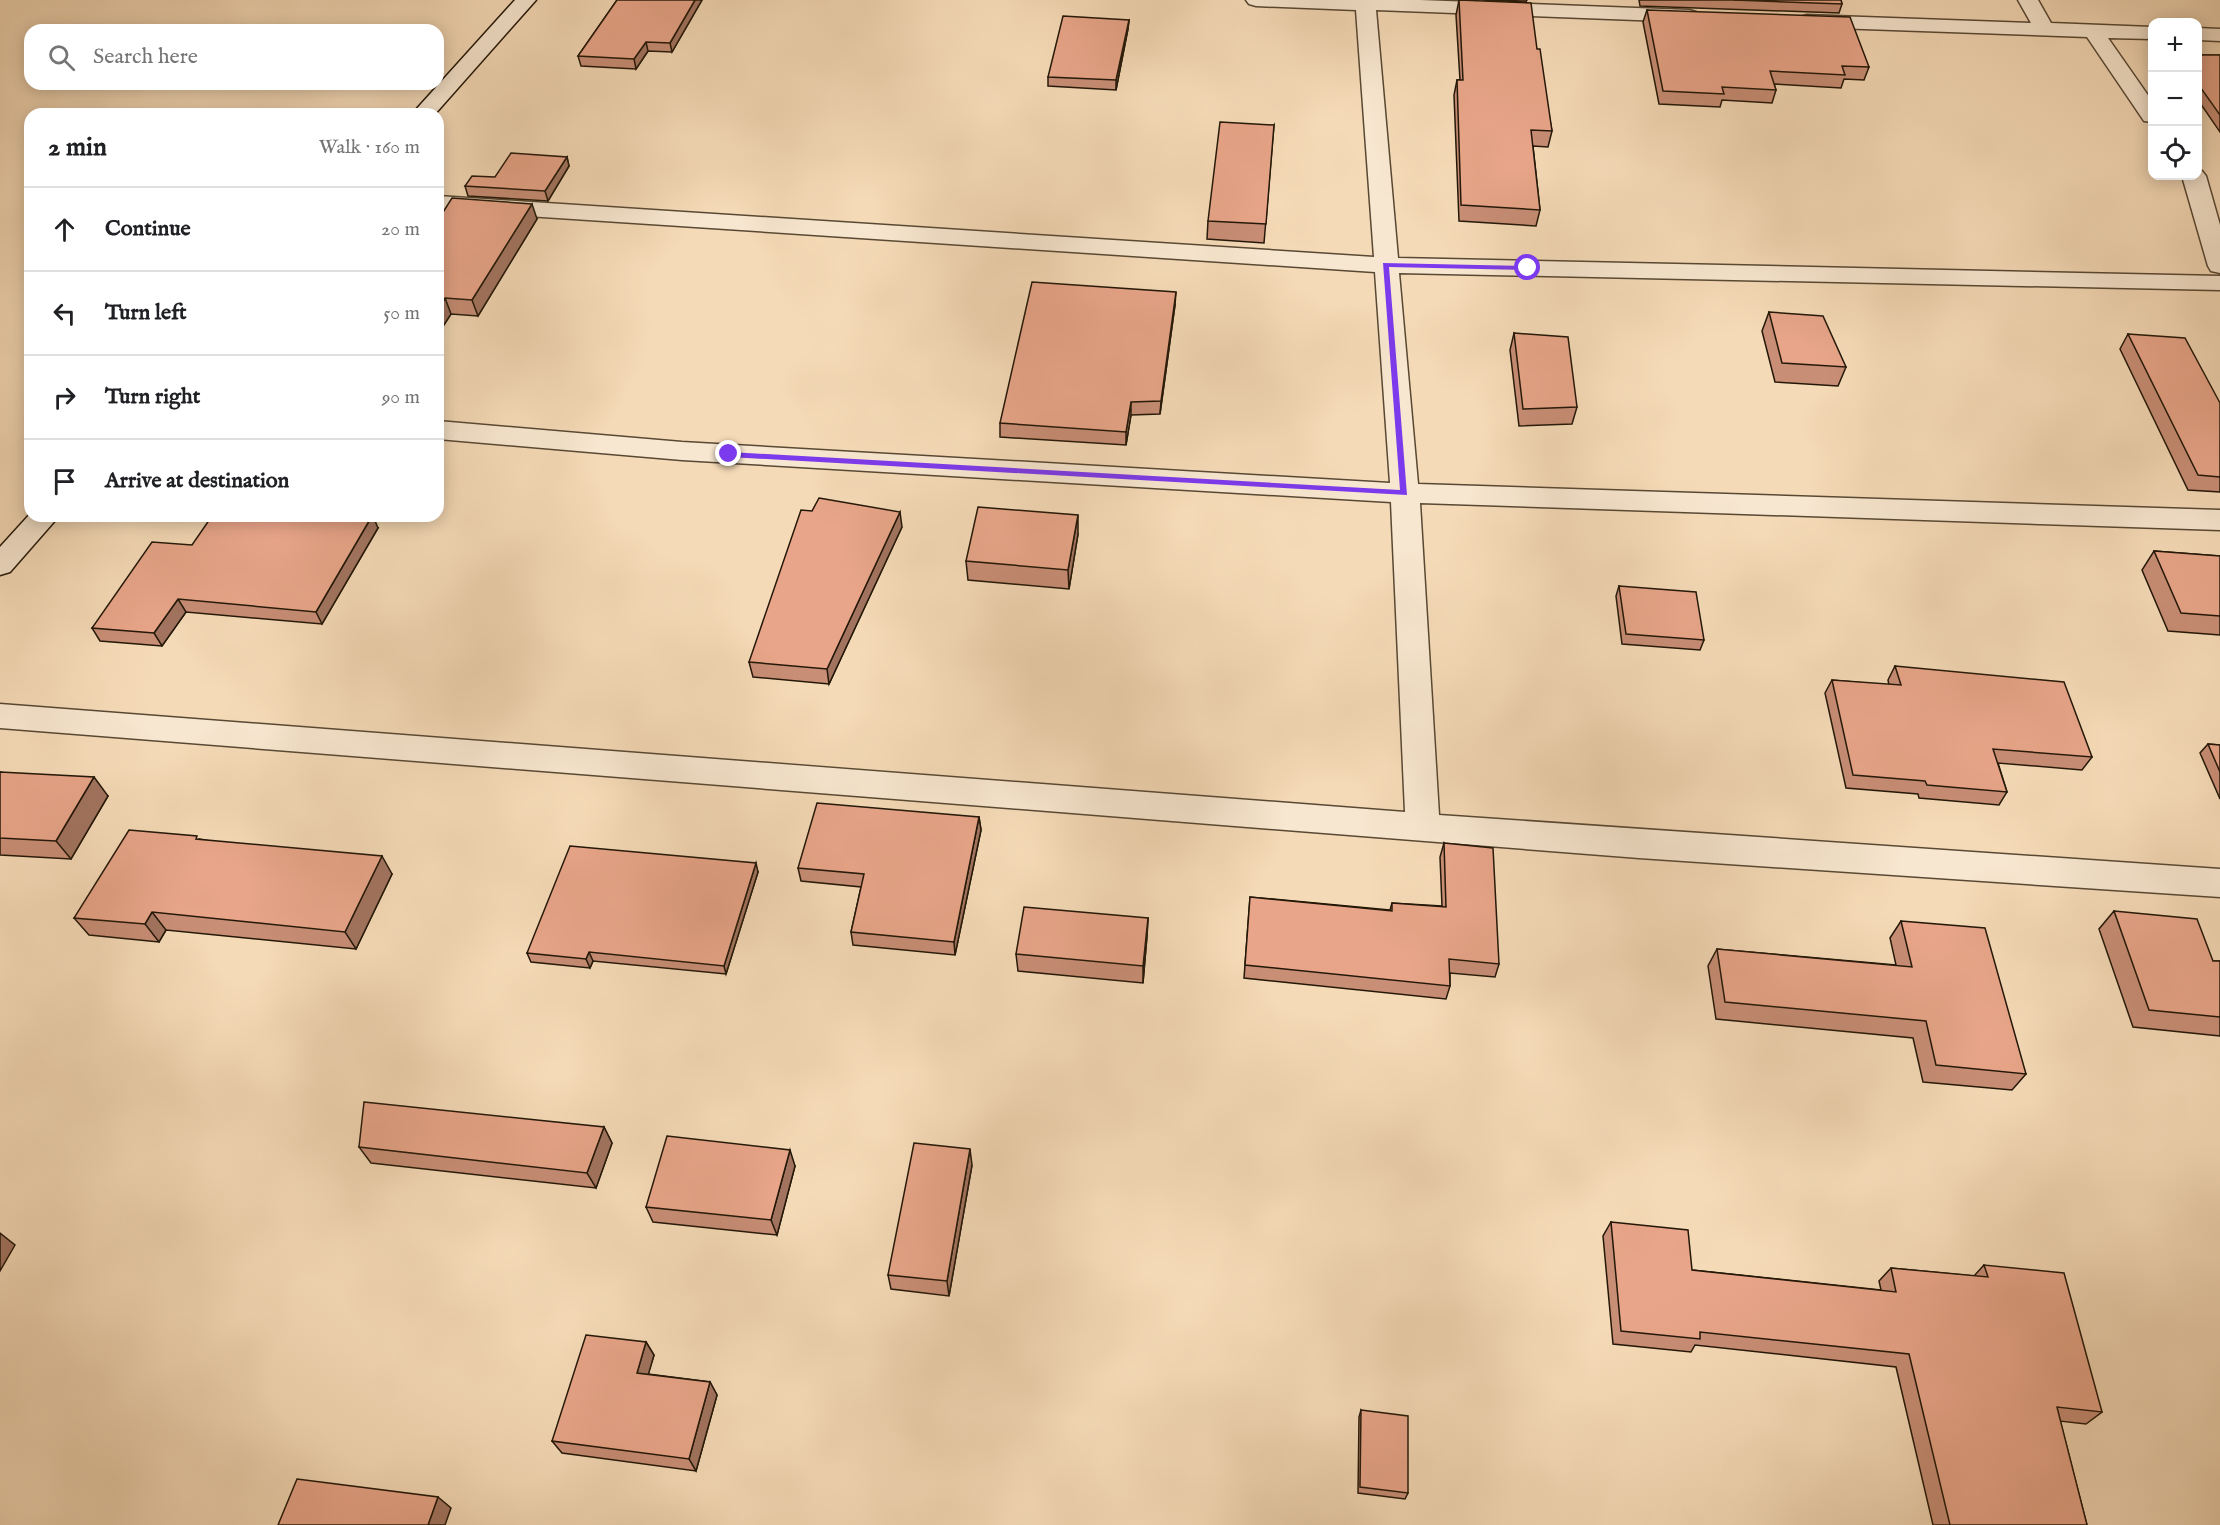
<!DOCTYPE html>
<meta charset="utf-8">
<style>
body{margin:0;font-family:"IM FELL English",serif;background:#f6f6f6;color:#202124}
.controls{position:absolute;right:18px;top:18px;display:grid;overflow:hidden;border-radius:12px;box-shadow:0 3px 15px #0003}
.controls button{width:54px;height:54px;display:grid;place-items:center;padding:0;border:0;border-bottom:2px solid #e0e0e0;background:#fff;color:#202124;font:30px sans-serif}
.stop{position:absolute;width:18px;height:18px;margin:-14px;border:4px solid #7c3aed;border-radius:50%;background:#fff}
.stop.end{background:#7c3aed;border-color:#fff;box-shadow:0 2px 6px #0008}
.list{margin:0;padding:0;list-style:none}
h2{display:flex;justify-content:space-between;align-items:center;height:78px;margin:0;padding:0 24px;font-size:26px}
h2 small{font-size:20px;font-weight:400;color:#757577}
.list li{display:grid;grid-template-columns:39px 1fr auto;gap:18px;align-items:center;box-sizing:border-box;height:84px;padding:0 24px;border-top:2px solid #e0e0e0}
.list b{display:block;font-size:22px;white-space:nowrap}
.list em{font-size:20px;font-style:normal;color:#757577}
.icon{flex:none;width:33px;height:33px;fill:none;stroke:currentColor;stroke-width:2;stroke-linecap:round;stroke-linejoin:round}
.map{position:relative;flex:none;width:2220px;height:1525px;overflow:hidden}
.search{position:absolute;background:#fff;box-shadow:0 3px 15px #0003;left:24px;top:24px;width:420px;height:66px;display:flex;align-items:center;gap:15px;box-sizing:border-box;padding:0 21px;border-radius:18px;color:#757577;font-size:22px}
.panel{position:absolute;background:#fff;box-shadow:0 3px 15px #0003;left:24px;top:108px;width:420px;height:414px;border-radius:18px}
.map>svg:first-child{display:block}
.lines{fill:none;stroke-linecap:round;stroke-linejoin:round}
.street-casing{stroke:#584834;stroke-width:3}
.secondary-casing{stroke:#231708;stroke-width:3}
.street{fill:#f8e7d0;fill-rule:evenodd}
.secondary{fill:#f8e7d0;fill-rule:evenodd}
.wall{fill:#c88e76;stroke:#231708;stroke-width:1.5}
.shaded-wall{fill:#a27460;stroke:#231708;stroke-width:1.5}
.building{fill:#e8a589;stroke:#231708;stroke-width:1.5}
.route{fill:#7c3aed}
</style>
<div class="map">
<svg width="2220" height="1525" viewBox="0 0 2220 1525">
<rect width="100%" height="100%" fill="#f5dab7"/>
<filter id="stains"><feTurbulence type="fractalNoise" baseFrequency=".00333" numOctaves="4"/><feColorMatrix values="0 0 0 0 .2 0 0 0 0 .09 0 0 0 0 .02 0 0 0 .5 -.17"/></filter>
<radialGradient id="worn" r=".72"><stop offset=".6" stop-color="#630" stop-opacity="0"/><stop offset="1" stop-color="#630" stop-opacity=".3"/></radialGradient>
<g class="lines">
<g class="street-casing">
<path id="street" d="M 1246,0 L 1420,0 L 1689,10 L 1696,12 L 1699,16 L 1696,20 L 1689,22 L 1376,10 L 1398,258 L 2220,276 L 2220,290 L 1399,273 L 1418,484 L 2220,510 L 2220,530 L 1420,503 L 1439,815 L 2220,869 L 2220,897 L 1639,858 L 0,728 L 0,704 L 1405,812 L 1391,502 L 682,460 L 438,439 L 438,421 L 682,442 L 1390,483 L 1375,272 L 438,210 L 438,196 L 1374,257 L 1356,10 L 1256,6 L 1249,4 Z
M 2018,0 L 2038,0 L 2051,23 L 2152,27 L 2152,39 L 2108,38 L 2152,101 L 2152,122 L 2144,121 L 2087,37 L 1807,27 L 1800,25 L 1797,21 L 1800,17 L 1807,15 L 2031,23 Z
M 2198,28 L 2220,29 L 2220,41 L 2198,40 Z
M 2198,170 L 2202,171 L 2206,176 L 2220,225 L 2220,273 L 2211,271 L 2208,266 L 2182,176 L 2198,176 Z"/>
</g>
<g class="secondary-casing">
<path id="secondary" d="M 515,0 L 536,0 L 435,114 L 412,114 Z
M 30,514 L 59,516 L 10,572 L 0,575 L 0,547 Z"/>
</g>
<use href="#street" class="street"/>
<use href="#secondary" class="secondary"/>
</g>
<path class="wall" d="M 617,0 L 702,0 L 672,52 L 648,51 L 636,69 L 581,66 L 578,56 Z
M 1459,0 L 1537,49 L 1552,131 L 1548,147 L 1533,146 L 1540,210 L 1536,226 L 1459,221 L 1454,95 L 1457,80 L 1460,80 L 1456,15 Z
M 1482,0 L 1527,0 L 1526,2 Z
M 1639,0 L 1841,0 L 1842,4 L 1839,13 L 1640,6 Z
M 1647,10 L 1869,67 L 1864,80 L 1844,79 L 1841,88 L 1774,84 L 1776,90 L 1772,103 L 1722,100 L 1720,107 L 1659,104 L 1643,22 Z
M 1129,20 L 1128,29 L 1116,90 L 1048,86 L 1048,77 Z
M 2198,55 L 2220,55 L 2220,132 L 2198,100 Z
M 1274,125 L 1264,243 L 1207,239 L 1208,221 Z
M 567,157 L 569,166 L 548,201 L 468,196 L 465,186 Z
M 537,219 L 478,316 L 451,314 L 438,334 L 438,220 Z
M 1175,305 L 1160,414 L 1131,415 L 1126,445 L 1000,437 L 1000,423 Z
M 1769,312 L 1846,367 L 1838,386 L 1775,382 L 1762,331 Z
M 1514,333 L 1577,407 L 1572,424 L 1519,426 L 1510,350 Z
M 2128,334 L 2220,403 L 2220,492 L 2188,490 L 2120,349 Z
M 902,527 L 829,684 L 753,677 L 749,662 Z
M 378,528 L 322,624 L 186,612 L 162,646 L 100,641 L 92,628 L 192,545 Z
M 1078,534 L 1069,589 L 968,580 L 966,561 Z
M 2154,551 L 2220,556 L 2220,635 L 2168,631 L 2142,570 Z
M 1619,586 L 1704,640 L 1700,650 L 1622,644 L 1616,596 Z
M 1895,666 L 2092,757 L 2082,770 L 1998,763 L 2007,792 L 1999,805 L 1919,798 L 1918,794 L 1846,788 L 1825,693 L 1832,680 L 1889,685 L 1888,680 Z
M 2208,744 L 2220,745 L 2220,799 L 2200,753 Z
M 0,772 L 108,796 L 71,859 L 0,855 Z
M 979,817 L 981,830 L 955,955 L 853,945 L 851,932 L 861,887 L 801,881 L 798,868 Z
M 199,839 L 392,874 L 356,949 L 166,930 L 159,942 L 89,935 L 74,918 Z
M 1444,843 L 1499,964 L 1495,977 L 1450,973 L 1450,986 L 1446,999 L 1244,978 L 1250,897 L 1390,910 L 1392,903 L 1442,906 L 1440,857 Z
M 758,872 L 726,974 L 593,961 L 590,968 L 531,962 L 527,953 Z
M 2114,911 L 2213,961 L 2220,961 L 2220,1036 L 2133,1027 L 2099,929 Z
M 1148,918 L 1147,936 L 1143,983 L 1018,971 L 1016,954 Z
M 1901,921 L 2026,1074 L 2012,1090 L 1923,1082 L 1913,1038 L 1716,1019 L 1708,966 L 1717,949 L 1896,965 L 1890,938 Z
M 604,1127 L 612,1143 L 596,1188 L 371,1163 L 359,1147 Z
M 972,1165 L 949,1296 L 891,1289 L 888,1275 Z
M 795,1166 L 777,1235 L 653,1222 L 646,1207 Z
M 1611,1222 L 1692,1270 L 1881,1290 L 1879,1281 L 1891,1268 L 1974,1276 L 1984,1265 L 2102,1412 L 2086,1424 L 2060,1421 L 2087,1525 L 1933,1525 L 1896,1367 L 1695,1345 L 1691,1352 L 1613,1344 L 1603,1236 Z
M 646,1342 L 654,1355 L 648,1374 L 710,1382 L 717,1395 L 696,1471 L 562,1453 L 552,1441 Z
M 1361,1410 L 1408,1493 L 1405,1499 L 1358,1493 L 1359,1417 Z"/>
<path class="shaded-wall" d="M 695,0 L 702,0 L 672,52 L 670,43 Z
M 1129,20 L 1128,29 L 1116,90 L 1116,80 Z
M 646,42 L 648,51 L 636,69 L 634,59 Z
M 567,157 L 569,166 L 548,201 L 545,191 Z
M 532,204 L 537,219 L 478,316 L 472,300 Z
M 1176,292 L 1175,305 L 1160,414 L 1161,401 Z
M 445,298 L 451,314 L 438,334 L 438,310 Z
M 1131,402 L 1131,415 L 1126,445 L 1126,432 Z
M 900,512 L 902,527 L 829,684 L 827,669 Z
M 1078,515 L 1078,534 L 1069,589 L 1068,570 Z
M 372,516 L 373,516 L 378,528 L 322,624 L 316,612 Z
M 178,599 L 186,612 L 162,646 L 154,633 Z
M 94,777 L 108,796 L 71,859 L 56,841 Z
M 979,817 L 981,830 L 955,955 L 954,942 Z
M 382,856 L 392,874 L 356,949 L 345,932 Z
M 756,863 L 758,872 L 726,974 L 724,966 Z
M 152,912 L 166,930 L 159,942 L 145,924 Z
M 1148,918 L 1147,936 L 1143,983 L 1143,966 Z
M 589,952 L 593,961 L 590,968 L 586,959 Z
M 604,1127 L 612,1143 L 596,1188 L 587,1173 Z
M 970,1149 L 972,1165 L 949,1296 L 947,1281 Z
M 790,1150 L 795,1166 L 777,1235 L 771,1220 Z
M 0,1233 L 15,1245 L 0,1271 Z
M 646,1342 L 654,1355 L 645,1386 L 637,1373 Z
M 710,1382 L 717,1395 L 696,1471 L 689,1459 Z
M 438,1497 L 451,1508 L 445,1525 L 428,1525 Z"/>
<path class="building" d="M 617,0 L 695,0 L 670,43 L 646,42 L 634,59 L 578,56 Z
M 1459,0 L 1531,3 L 1537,49 L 1540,49 L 1552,131 L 1531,130 L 1540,210 L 1461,205 L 1457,80 L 1463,80 Z
M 1734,0 L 1841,0 L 1842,4 Z
M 1647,10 L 1850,17 L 1869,67 L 1842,66 L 1845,75 L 1770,71 L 1776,90 L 1722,87 L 1724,94 L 1663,91 Z
M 1063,16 L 1129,20 L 1116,80 L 1048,77 Z
M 2198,55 L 2220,55 L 2220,115 L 2198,84 Z
M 1220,122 L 1274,125 L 1266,224 L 1208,221 Z
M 511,153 L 567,157 L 545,191 L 465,186 L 472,176 L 495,177 Z
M 452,198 L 532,204 L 472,300 L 445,298 L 438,310 L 438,220 Z
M 1032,282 L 1176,292 L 1161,401 L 1131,402 L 1126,432 L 1000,423 Z
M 1769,312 L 1823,316 L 1846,367 L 1782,363 Z
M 1514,333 L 1568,337 L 1577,407 L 1523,409 Z
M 2128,334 L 2185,338 L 2220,403 L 2220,477 L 2198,475 Z
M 819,498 L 900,512 L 827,669 L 749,662 L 801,510 L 812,511 Z
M 978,507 L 1078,515 L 1068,570 L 966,561 Z
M 212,516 L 372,516 L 316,612 L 178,599 L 154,633 L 92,628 L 152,542 L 192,545 Z
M 2154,551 L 2220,556 L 2220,616 L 2181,613 Z
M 1619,586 L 1696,592 L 1704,640 L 1626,634 Z
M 1895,666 L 2064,682 L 2092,757 L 1993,749 L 2007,792 L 1927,785 L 1925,781 L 1853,775 L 1832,680 L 1901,685 Z
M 2208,744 L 2220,745 L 2220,772 Z
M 0,772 L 94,777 L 56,841 L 0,838 Z
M 817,803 L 979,817 L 954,942 L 851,932 L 864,874 L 798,868 Z
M 129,830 L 197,836 L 196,839 L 382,856 L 345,932 L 152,912 L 145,924 L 74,918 Z
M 1444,843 L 1493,848 L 1499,964 L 1449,959 L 1450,986 L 1245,965 L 1250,897 L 1392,911 L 1392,903 L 1446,907 Z
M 570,846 L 756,863 L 724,966 L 589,952 L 586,959 L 527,953 Z
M 1024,907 L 1148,918 L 1143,966 L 1016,954 Z
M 2114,911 L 2197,919 L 2213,961 L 2220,961 L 2220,1017 L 2149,1010 Z
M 1901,921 L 1985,928 L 2026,1074 L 1936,1065 L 1926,1021 L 1725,1002 L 1717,949 L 1912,967 Z
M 364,1102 L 604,1127 L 587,1173 L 359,1147 Z
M 667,1136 L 790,1150 L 771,1220 L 646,1207 Z
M 914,1143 L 970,1149 L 947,1281 L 888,1275 Z
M 1611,1222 L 1688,1230 L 1692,1270 L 1896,1292 L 1891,1268 L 1988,1277 L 1984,1265 L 2064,1273 L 2102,1412 L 2057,1407 L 2087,1525 L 1950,1525 L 1909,1354 L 1700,1332 L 1700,1339 L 1621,1331 Z
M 586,1335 L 646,1342 L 637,1373 L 710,1382 L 689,1459 L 552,1441 Z
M 1361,1410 L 1408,1416 L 1408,1493 L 1360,1487 Z
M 297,1479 L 438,1497 L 428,1525 L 278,1525 Z"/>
<path class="route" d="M 1383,263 L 1528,266 L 1532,268 L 1528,270 L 1389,267 L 1407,495 L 729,457 L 725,454 L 729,452 L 1400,490 Z"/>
<rect width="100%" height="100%" filter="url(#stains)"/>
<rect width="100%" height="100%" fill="url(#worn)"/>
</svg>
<div class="controls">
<button>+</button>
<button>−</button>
<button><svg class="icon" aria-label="locate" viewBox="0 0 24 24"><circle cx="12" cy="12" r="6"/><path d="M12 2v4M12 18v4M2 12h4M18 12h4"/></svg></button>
</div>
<div class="stop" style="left:1528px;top:268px"></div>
<div class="stop end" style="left:729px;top:454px"></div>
<div class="search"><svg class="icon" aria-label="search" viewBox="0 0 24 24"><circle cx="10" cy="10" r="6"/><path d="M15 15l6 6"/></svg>Search here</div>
<section class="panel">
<h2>2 min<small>Walk · 160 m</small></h2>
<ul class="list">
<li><svg class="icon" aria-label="ahead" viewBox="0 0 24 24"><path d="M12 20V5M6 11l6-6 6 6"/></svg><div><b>Continue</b></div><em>20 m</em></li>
<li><svg class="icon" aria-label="left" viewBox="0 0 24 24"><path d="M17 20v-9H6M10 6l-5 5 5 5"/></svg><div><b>Turn left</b></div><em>50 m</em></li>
<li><svg class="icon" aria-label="right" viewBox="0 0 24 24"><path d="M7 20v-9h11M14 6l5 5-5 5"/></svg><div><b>Turn right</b></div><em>90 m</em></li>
<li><svg class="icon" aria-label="arrive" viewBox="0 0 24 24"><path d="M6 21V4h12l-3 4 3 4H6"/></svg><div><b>Arrive at destination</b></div></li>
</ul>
</section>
</div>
